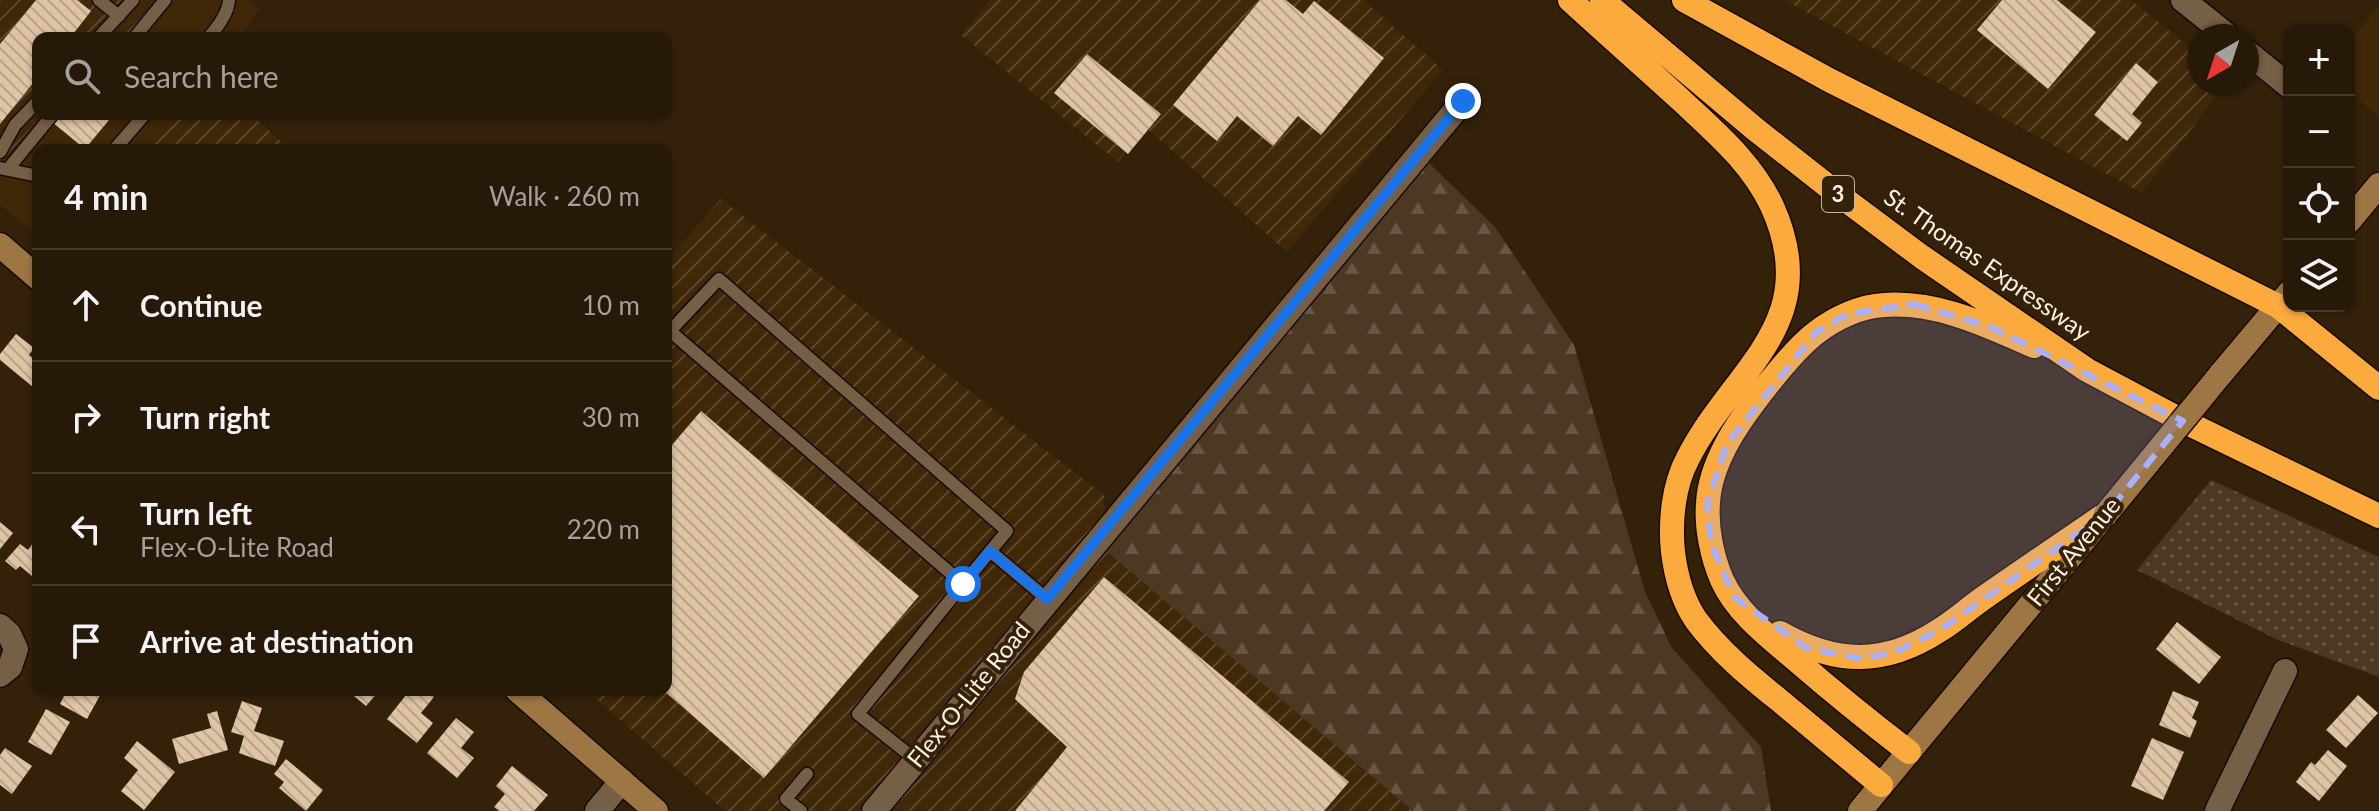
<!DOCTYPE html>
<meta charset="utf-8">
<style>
body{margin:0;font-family:Lato,sans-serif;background:#2f2211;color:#f1f3f6}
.controls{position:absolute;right:24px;top:24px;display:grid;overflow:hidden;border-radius:16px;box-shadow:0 2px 6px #0004}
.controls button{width:72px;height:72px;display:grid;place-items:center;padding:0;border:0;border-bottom:2px solid #433828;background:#271907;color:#f1f3f6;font:40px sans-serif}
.compass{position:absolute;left:2187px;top:24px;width:72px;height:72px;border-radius:50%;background:#271907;box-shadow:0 2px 6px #0004;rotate:219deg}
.stop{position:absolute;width:24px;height:24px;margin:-18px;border:6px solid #1a73e8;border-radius:50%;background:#fff}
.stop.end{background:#1a73e8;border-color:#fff;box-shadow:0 2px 8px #0008}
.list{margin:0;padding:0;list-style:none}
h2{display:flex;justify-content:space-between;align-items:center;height:104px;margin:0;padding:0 32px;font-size:34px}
h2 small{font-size:26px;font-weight:400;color:#a4a09b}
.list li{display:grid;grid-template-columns:52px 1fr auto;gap:24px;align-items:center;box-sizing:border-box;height:112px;padding:0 32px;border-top:2px solid #433828}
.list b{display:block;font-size:30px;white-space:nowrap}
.list p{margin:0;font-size:26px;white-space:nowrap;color:#a4a09b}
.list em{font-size:26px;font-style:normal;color:#a4a09b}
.icon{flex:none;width:44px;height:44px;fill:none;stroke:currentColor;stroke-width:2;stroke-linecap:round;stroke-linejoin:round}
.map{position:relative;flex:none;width:2379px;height:811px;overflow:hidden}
.search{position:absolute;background:#271907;box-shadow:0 2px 6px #0004;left:32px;top:32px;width:640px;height:88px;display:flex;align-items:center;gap:20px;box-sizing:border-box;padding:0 28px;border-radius:16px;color:#a4a09b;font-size:30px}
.panel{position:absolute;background:#271907;box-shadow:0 2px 6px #0004;left:32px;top:144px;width:640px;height:552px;border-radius:16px}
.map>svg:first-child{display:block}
.built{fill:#3f2708}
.industrial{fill:url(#industrial-furrows)}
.green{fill:url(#green-dots)}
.forest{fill:url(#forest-firs)}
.building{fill:url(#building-back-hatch)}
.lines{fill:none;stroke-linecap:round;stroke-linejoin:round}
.lane-casing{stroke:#1b0900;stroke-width:15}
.street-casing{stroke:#1b0900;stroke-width:27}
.secondary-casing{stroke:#1b0900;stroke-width:27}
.highway-casing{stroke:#1b0900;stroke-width:27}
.lane{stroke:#755f46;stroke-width:12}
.street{stroke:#755f46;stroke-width:24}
.secondary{stroke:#9d7644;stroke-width:24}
.highway{stroke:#fbaa3e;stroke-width:24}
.secondary-bridge-casing{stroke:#1b0900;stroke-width:27;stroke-linecap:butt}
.secondary-bridge{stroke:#9d7644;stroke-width:24}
.route{stroke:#1a73e8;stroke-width:10}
.marked{fill:#a9b0fc;fill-opacity:0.2;stroke:#a9b0fc;stroke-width:6;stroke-dasharray:16 10;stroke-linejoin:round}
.labels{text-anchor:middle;stroke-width:8;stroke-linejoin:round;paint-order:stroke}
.shield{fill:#342109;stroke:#c2b3a2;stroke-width:2}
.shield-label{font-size:22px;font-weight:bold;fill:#fff2e4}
.street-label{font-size:24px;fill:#fff2e4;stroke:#342109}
</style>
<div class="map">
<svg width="2379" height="811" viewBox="0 0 2379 811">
<defs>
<pattern id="industrial-furrows" width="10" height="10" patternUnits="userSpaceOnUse" patternTransform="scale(2)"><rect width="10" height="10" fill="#3f2708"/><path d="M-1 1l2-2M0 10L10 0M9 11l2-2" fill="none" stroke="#5c472c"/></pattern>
<pattern id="green-dots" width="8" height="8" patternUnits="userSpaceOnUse" patternTransform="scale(2)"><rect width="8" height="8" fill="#4c3923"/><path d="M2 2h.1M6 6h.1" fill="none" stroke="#675643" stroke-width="1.8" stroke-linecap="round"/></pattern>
<pattern id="forest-firs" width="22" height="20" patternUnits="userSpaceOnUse" patternTransform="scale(2)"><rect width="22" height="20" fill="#4c3923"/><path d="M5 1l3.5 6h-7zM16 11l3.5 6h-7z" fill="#675643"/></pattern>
<pattern id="building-back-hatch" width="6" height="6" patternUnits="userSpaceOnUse" patternTransform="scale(2)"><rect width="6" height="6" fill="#dec3a5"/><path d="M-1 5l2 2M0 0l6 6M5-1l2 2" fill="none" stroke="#baa48d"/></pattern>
</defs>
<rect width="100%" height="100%" fill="#342109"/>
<path class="built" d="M 164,0 L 249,0 L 260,10 L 238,38 L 130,38 Z
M 2379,4 L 2379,118 L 2349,91 L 2349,42 Z
M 43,114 L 177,114 L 148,150 L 38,150 L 38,236 L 0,205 L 0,164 Z"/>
<path class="industrial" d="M 0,0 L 164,0 L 130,38 L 38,38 L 38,114 L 43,114 L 0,164 Z
M 990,0 L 1363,0 L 1443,70 L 1287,252 L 1145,127 L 1118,162 L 961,35 Z
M 1784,0 L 2131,0 L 2199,55 L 2199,84 L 2226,84 L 2142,193 Z
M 177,114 L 251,114 L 290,150 L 148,150 Z
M 721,199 L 1104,495 L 1107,551 L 1413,811 L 725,811 L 586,690 L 666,690 L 666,261 Z"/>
<path class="green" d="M 2211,480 L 2379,557 L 2379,677 L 2276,639 L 2137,570 Z"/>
<path class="forest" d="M 1428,162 L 1495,227 L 1574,345 L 1645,592 L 1672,648 L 1761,747 L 1771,811 L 1413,811 L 1106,551 Z"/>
<path class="building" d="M 36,0 L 77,0 L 91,11 L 70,38 L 38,38 L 38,77 L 0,124 L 0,44 Z
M 1260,0 L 1286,0 L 1303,14 L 1314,1 L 1384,58 L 1321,135 L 1298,116 L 1273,146 L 1237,116 L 1217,141 L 1173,105 Z
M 2002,0 L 2057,0 L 2096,32 L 2048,89 L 1977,30 Z
M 1087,54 L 1161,114 L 1128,154 L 1054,93 Z
M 2136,63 L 2158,82 L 2132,114 L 2142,123 L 2127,141 L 2094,115 Z
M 58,114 L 114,114 L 85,149 L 52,122 Z
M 16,334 L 34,348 L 29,355 L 38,362 L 38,381 L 33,387 L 0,360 L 0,354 Z
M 701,411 L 919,596 L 764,778 L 663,690 L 666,690 L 666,452 Z
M 0,522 L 13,533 L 0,549 Z
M 33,543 L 38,547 L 38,581 L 20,566 L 16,570 L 5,561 L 20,544 L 28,550 Z
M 1104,577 L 1349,782 L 1324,811 L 1015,811 L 1067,747 L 1015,699 L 1024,672 Z
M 2177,622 L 2221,657 L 2199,684 L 2156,649 Z
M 67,690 L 103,690 L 87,719 L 60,704 Z
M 351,690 L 380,690 L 366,706 L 349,692 Z
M 410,690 L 425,690 L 434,697 L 421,713 L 433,723 L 417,743 L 387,719 Z
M 2173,691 L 2199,702 L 2192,718 L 2197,721 L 2190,738 L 2159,725 Z
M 2358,695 L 2378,713 L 2346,748 L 2326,730 Z
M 242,701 L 262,708 L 254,731 L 284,741 L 275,766 L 239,753 L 244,736 L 231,732 Z
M 46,709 L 70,722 L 51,755 L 28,742 Z
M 217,711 L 228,750 L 179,764 L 172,739 L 211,728 L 207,714 Z
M 456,718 L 474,732 L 461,748 L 474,758 L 457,778 L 427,753 Z
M 2152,738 L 2184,752 L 2163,800 L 2131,786 Z
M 137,741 L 175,772 L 144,810 L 121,791 L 138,770 L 124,758 Z
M 5,748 L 32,766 L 12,794 L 0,785 L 0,755 Z
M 2328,750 L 2347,766 L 2319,801 L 2296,782 L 2311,762 L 2315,765 Z
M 286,759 L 323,790 L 306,811 L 279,788 L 284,782 L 274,774 Z
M 512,766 L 548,795 L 534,811 L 499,811 L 494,807 L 505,794 L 496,786 Z"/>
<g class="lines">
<g class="lane-casing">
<path id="lane" d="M 99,0 L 119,16
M 98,38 L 133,0
M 134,38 L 165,0
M 208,38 C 217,28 228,14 229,0
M 114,150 L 145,114
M 0,152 L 15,125 L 38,101
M 0,168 L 38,176
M 8,169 L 53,114
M 990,551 L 1047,599
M 916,760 L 858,714 L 963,584 L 670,331 L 719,279 L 1007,531 L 963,584
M 801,811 L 786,799 L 807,774"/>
</g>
<g class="street-casing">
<path id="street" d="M 2183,0 L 2228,36
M 2247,52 L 2289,86
M 0,626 L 9,634 L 16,649 L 10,667 L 0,675
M 597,811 L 622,781
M 874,811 L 1463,101
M 2217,811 L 2285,671"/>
</g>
<g class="secondary-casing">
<path id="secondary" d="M 2349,221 L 2379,185
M 0,245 L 38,278
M 2220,375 L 2289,293
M 517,690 L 656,811
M 1860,811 L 2098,523"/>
</g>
<g class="highway-casing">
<path id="highway" d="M 1570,0 C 1607,34 1645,67 1682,101 C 1716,133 1752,163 1772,206 C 1825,323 1734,368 1688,458 C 1673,486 1670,522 1673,552 C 1676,576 1683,601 1696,620 C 1719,651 1749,676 1779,700 C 1813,728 1847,757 1881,785
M 1602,0 L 1755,129 L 1839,195 L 1922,257 L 2087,370 L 2181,420 L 2379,516
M 1684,0 L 1829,80 L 2278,306 L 2379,388
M 1780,633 C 1836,665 1885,666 1940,630 C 1956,620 1969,608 1985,597 C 2025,569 2065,542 2106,514
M 1909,752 C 1870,722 1833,692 1796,660 C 1769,637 1737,613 1722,580 C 1712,557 1706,527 1708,503 C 1709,484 1717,462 1726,445 C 1741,416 1791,351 1817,332 C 1835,318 1861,306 1884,305 C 1937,301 1986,325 2034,346"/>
</g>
<use href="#lane" class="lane"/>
<use href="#street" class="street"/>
<use href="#secondary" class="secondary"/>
<use href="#highway" class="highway"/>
<g class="secondary-bridge-casing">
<path id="secondary-bridge" d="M 2106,514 L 2220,375"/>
</g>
<use href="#secondary-bridge" class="secondary-bridge"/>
</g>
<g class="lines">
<path class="route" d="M 963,584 L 990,551 L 1047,599 L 1463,101"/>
</g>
<path class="marked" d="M 1914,304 L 1989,326 L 2183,421 L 2106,514 L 1942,629 L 1896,652 L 1862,659 L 1806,648 L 1734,597 L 1711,544 L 1707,504 L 1726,445 L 1816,332 L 1847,314 Z"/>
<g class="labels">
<rect class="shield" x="1822" y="176" width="32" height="36" rx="6"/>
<g class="shield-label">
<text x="1838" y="202">3</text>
</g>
<g class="street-label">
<text transform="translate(1987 265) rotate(35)" y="8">St. Thomas Expressway</text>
<text transform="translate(2074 552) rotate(-51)" y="8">First Avenue</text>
<text transform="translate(969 695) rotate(-51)" y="8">Flex-O-Lite Road</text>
</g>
</g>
</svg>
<div class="controls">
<button>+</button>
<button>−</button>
<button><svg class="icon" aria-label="locate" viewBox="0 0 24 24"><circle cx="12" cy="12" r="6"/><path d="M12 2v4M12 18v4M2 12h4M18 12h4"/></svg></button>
<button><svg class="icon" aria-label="layers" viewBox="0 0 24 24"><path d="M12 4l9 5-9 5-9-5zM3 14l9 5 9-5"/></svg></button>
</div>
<svg class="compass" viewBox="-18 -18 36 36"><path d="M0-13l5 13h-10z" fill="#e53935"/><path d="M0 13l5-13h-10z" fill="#a4a09b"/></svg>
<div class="stop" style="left:963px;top:584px"></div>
<div class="stop end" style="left:1463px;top:101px"></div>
<div class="search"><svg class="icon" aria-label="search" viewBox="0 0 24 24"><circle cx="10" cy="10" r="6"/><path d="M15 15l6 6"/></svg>Search here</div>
<section class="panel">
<h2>4 min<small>Walk · 260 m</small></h2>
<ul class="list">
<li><svg class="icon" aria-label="ahead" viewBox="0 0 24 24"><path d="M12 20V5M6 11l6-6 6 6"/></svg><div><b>Continue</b></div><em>10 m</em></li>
<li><svg class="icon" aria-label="right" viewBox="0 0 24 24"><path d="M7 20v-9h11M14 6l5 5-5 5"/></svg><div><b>Turn right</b></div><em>30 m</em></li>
<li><svg class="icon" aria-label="left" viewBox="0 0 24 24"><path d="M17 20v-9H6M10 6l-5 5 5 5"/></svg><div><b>Turn left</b><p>Flex-O-Lite Road</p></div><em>220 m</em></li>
<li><svg class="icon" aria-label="arrive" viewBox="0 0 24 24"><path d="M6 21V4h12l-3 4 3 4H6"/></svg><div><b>Arrive at destination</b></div></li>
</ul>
</section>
</div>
